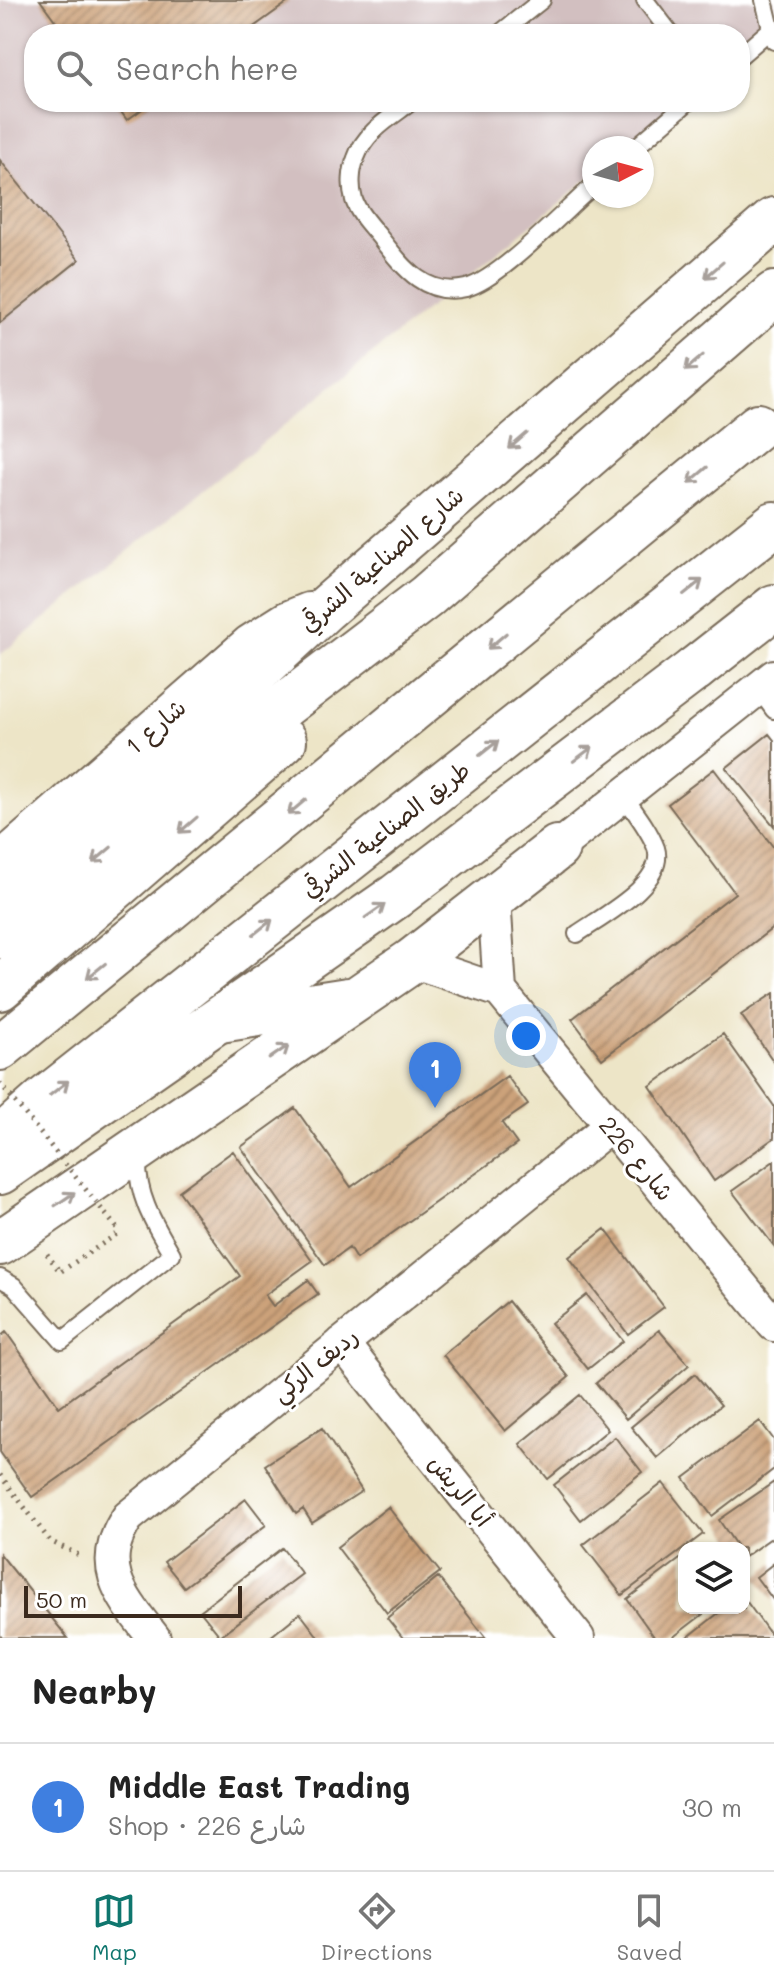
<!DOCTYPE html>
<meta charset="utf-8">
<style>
body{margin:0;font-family:Mali,"Playpen Sans Arabic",sans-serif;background:#f2f2f2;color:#222}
.controls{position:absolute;right:24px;bottom:24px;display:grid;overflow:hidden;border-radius:16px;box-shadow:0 2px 6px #0004}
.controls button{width:72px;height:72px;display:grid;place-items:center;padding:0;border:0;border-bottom:2px solid #e0e0e0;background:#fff;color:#222;font:40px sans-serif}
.compass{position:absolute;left:582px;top:136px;width:72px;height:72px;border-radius:50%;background:#fff;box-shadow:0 2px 6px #0004;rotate:84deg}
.scale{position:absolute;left:24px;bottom:20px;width:218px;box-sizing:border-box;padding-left:8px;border:4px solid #3b2a1e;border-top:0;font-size:22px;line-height:28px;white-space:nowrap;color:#3b2a1e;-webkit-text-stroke:6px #fff;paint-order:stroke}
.you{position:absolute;left:526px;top:1036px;width:28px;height:28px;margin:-20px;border:6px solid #fff;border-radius:50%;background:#1a73e8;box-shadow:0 0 0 12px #1a73e833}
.badge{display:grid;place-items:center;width:52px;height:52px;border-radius:50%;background:#0f766e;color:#fff;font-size:26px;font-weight:700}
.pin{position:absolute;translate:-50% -66px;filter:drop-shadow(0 2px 4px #0008)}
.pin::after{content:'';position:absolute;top:42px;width:28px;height:24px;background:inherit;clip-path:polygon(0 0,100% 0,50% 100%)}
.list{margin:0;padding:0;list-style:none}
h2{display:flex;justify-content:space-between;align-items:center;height:104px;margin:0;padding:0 32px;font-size:34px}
h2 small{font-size:26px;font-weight:400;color:#767676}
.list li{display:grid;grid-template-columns:52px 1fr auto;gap:24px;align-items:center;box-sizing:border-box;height:128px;padding:0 32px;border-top:2px solid #e0e0e0}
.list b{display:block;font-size:30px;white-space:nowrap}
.list p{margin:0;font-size:26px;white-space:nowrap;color:#767676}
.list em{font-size:26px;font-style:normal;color:#767676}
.icon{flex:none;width:44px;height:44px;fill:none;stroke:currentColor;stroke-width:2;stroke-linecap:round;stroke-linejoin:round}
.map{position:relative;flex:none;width:774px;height:1638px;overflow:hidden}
.search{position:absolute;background:#fff;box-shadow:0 2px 6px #0004;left:24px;right:24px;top:24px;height:88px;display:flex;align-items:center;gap:20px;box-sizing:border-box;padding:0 28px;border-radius:32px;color:#767676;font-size:30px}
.sheet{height:232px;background:#fff}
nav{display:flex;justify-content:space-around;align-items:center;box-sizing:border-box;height:112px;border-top:2px solid #e0e0e0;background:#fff;font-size:22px;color:#767676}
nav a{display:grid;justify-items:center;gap:4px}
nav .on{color:#0f766e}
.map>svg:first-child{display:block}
.industrial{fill:#d2bfc0}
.building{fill:url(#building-hatch)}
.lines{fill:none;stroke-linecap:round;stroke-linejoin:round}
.service-casing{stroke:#796b59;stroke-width:20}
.minor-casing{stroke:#796b59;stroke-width:36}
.tertiary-casing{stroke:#796b59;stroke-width:44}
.primary-casing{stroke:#796b59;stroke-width:48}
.trunk-casing{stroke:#796b59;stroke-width:48}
.motorway-casing{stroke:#796b59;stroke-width:48}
.path{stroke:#796b59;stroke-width:5;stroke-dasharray:2 6;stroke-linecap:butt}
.service{stroke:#fff;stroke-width:16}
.minor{stroke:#fff;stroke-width:32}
.tertiary{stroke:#fff;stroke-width:40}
.primary{stroke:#fff;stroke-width:44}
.trunk{stroke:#fff;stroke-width:44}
.motorway{stroke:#fff;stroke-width:44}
.path-bridge{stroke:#796b59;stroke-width:5;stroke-dasharray:2 6;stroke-linecap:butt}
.oneway{stroke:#a79f9a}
.labels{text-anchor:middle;stroke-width:6;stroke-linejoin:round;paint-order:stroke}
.street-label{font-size:24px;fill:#3b2a1e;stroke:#fff}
</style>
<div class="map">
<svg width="774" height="1638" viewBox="0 0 774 1638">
<defs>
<pattern id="building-hatch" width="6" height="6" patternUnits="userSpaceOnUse" patternTransform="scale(2)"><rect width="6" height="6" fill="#cca27a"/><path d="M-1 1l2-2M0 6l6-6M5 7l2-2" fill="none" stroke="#a78463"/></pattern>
</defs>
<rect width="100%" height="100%" fill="#fff"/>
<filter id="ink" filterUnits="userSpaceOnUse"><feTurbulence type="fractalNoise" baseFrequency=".0125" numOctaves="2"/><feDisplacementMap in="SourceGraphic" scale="16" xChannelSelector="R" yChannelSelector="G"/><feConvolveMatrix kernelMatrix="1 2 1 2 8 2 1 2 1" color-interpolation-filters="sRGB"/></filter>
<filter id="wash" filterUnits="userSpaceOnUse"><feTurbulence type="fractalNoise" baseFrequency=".006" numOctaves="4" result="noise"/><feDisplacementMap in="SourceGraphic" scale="32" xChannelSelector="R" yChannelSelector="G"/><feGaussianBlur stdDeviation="1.8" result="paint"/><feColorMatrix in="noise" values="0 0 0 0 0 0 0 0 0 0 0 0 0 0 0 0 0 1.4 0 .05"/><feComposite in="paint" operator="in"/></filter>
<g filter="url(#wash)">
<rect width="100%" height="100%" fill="#ede5c7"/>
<path class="industrial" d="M 0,0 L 774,0 L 774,29 L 740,56 L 740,34 L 34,34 L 34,102 L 683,102 L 627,148 L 594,148 L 594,174 L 0,655 Z"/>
<g id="blocks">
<path class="building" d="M 40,0 L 291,0 L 244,34 L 65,34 Z
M 114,102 L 152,102 L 127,120 Z
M 0,160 L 79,260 L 0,323 Z
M 769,734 L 774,740 L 774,826 L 726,768 Z
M 714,769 L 774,848 L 774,927 L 602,1059 L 572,1019 L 735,893 L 668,804 Z
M 774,993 L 774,1062 L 741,1015 Z
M 723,1034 L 774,1106 L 774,1138 L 714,1181 L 650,1086 Z
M 507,1076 L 528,1105 L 502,1123 L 517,1144 L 356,1259 L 349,1248 L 325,1265 L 241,1147 L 295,1108 L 351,1187 Z
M 233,1151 L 312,1261 L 265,1295 L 273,1306 L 308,1280 L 318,1294 L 32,1497 L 0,1452 L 0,1337 L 6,1332 L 59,1407 L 240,1276 L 179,1191 Z
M 774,1161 L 774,1246 L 732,1191 Z
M 605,1229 L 664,1307 L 628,1334 L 569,1257 Z
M 587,1295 L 623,1341 L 588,1369 L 551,1323 Z
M 508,1301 L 569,1377 L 505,1431 L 443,1355 Z
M 659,1330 L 689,1365 L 626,1419 L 596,1383 Z
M 695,1374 L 721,1405 L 657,1458 L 631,1427 Z
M 580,1395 L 608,1430 L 548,1479 L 520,1444 Z
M 760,1421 L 774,1440 L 774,1469 L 712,1516 L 684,1478 Z
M 322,1428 L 362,1491 L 312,1523 L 303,1509 L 296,1514 L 265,1465 Z
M 615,1437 L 642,1472 L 581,1520 L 554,1485 Z
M 774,1482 L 774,1536 L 744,1557 L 744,1548 L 738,1548 L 719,1520 Z
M 663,1483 L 703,1534 L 622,1595 L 583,1545 Z
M 246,1499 L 266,1525 L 184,1587 L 164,1562 Z
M 388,1507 L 440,1572 L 387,1613 L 337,1547 Z
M 282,1548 L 302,1574 L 220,1636 L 200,1611 Z
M 0,1554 L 68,1638 L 2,1638 L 0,1635 Z
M 684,1556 L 684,1608 L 711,1608 L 672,1638 L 655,1638 L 627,1599 Z
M 774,1563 L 774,1601 L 756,1577 Z
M 438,1577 L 486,1638 L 403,1638 L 387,1618 Z
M 744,1598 L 773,1638 L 687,1638 L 725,1608 L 744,1608 Z
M 300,1613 L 319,1638 L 269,1638 Z"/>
</g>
</g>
<g filter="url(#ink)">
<use href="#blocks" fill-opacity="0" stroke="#796b59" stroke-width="2"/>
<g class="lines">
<g class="service-casing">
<path id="service" d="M 645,0 L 671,34
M 764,0 L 774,41
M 499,34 L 542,0
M 740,56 L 770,30
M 411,102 C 390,118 365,132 356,158 C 351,170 350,187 354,200 C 358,213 370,225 378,235 C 401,264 424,298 466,288 C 499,280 565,210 594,185
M 635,148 L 688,102
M 758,688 L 774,710
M 577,934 C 601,917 667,883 656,848 C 649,829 634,811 623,795
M 0,1278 L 14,1286 L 62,1341 L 172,1254 C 153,1222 136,1195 138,1157"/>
</g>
<g class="minor-casing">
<path id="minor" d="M 557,848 L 774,676
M 494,897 L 500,991
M 412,961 L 500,991 L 774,1325
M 342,1343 L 578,1638
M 154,1638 C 122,1597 94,1566 128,1517 L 609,1127"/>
</g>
<g class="tertiary-casing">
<path id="tertiary" d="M 0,864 L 251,645 L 287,622 L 309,613"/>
</g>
<g class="primary-casing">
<path id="primary" d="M 695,669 L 774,607
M 0,910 L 325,609 L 774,220
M 220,1020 L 348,1000
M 0,1243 L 412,961 L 557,848"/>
</g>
<g class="trunk-casing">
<path id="trunk" d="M 0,1048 L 758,426
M 0,1139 L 45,1099 L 774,524
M 0,1172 L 396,896 L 695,669"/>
</g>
<g class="motorway-casing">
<path id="motorway" d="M 0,936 L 256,727 L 426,597 L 774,294
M 0,988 L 284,741"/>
</g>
<path class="path" d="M 47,1254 L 60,1272 L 120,1232
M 0,1475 L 50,1541 L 83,1557"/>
<use href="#service" class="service"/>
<use href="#minor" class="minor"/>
<use href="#tertiary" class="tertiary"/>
<use href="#primary" class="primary"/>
<use href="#trunk" class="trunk"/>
<use href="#motorway" class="motorway"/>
<path class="path-bridge" d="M 0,1083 L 120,1232"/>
</g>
<defs><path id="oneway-shaft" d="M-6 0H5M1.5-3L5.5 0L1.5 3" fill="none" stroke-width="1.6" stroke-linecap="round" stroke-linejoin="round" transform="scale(2)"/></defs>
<g class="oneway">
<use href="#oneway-shaft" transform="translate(714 270) rotate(139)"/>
<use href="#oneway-shaft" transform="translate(694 363) rotate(139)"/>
<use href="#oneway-shaft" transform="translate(518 441) rotate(139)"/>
<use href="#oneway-shaft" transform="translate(698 475) rotate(140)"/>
<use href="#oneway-shaft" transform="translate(693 587) rotate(-38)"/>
<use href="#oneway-shaft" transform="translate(497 641) rotate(140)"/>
<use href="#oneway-shaft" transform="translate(489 748) rotate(-38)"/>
<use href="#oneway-shaft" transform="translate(583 754) rotate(-37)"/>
<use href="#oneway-shaft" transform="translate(297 807) rotate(140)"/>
<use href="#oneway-shaft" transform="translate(188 825) rotate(139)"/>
<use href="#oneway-shaft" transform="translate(102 855) rotate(140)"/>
<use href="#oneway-shaft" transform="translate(375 911) rotate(-35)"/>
<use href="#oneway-shaft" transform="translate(263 927) rotate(-38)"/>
<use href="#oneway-shaft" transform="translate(96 971) rotate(141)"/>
<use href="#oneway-shaft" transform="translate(279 1052) rotate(-35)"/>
<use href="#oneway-shaft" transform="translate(59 1088) rotate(-38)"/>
<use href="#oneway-shaft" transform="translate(65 1199) rotate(-34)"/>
</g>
</g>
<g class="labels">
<g class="street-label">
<text transform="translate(382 560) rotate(-41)" y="8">شارع الصناعية الشرقي</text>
<text transform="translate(156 727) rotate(-41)" y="8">شارع 1</text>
<text transform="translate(386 830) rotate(-38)" y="8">طريق الصناعية الشرقي</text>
<text transform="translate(636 1159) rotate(50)" y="8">شارع 226</text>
<text transform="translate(315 1365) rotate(-39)" y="8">رديف الركي</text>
<text transform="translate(460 1491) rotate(51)" y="8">أبا الريش</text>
</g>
</g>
</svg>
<div class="controls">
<button><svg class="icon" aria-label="layers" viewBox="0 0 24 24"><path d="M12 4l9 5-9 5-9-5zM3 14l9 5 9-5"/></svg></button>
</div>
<svg class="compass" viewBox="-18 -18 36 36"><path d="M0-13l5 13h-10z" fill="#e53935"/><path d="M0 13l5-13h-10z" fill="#767676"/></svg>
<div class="scale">50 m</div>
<div class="you"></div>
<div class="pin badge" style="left:435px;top:1108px;background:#3f7fe0">1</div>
<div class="search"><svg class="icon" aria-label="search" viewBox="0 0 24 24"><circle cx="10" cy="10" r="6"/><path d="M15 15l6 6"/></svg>Search here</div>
</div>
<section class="sheet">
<h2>Nearby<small></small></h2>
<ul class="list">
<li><span class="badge" style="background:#3f7fe0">1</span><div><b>Middle East Trading</b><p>Shop · شارع 226</p></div><em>30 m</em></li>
</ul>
</section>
<nav>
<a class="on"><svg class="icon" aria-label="map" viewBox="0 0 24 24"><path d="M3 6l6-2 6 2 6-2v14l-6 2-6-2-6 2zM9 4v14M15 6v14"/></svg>Map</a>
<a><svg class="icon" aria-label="directions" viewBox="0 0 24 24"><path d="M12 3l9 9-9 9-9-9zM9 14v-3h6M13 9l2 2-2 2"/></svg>Directions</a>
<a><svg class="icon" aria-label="saved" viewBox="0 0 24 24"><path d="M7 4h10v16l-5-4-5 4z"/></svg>Saved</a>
</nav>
